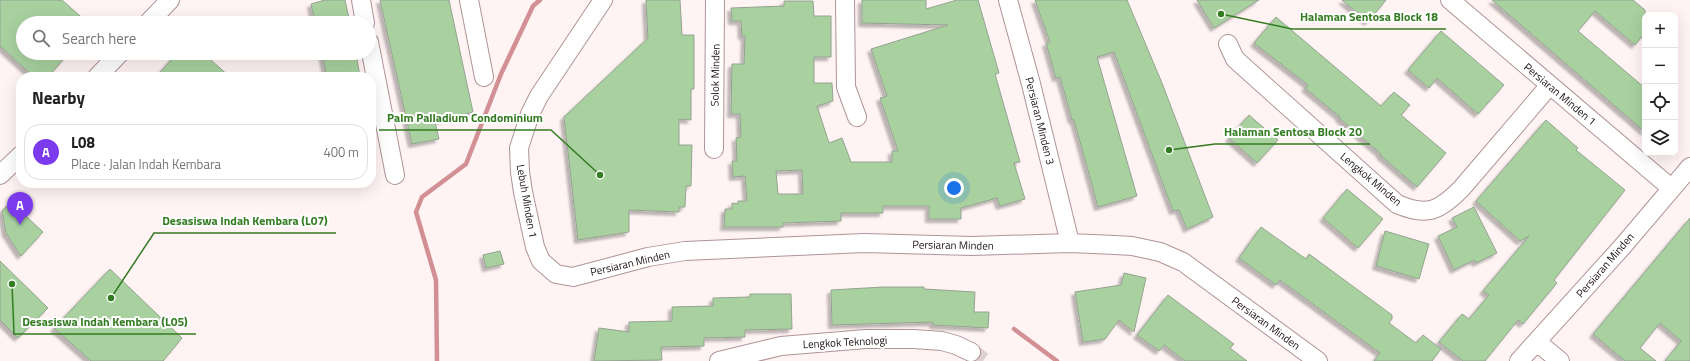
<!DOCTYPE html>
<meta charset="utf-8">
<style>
body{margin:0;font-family:"Titillium Web",sans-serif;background:#f6f6f6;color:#222}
.controls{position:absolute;right:12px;top:12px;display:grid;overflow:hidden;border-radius:8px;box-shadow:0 4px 16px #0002}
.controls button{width:36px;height:36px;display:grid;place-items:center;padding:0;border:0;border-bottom:1px solid #e0e0e0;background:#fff;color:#222;font:20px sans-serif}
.you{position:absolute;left:954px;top:188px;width:14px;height:14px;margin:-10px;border:3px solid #fff;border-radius:50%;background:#1a73e8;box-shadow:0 0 0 6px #1a73e833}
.badge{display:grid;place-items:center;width:26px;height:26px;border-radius:50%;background:#7c3aed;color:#fff;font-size:13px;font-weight:700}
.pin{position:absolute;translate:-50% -33px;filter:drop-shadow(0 1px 2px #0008)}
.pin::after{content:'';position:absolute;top:21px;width:14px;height:12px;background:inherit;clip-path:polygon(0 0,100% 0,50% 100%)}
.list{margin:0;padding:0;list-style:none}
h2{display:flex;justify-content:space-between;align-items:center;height:52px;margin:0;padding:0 16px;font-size:17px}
h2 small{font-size:13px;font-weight:400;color:#767676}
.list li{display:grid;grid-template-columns:26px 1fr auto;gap:12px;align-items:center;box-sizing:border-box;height:56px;margin:0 8px 8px;padding:0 8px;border:1px solid #e0e0e0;border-radius:16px}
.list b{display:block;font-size:15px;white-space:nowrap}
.list p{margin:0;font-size:13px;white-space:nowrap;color:#767676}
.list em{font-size:13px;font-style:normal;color:#767676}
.icon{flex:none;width:22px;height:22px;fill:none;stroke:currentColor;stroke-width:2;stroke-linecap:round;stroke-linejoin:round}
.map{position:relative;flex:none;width:1690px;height:361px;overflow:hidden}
.search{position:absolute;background:#fff;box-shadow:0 4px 16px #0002;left:16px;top:16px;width:360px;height:44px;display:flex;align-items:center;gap:10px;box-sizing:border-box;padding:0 14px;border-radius:22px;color:#767676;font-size:15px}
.panel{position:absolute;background:#fff;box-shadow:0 4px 16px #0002;left:16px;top:72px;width:360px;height:116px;border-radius:16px}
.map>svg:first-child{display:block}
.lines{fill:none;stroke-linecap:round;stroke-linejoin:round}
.stream{stroke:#d39094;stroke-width:4.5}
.building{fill:#a8d19f;stroke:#94a391;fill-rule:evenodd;filter:url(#shadow)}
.minor-tunnel{stroke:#ddd1d1;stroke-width:18;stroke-dasharray:18 9;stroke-linecap:butt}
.minor-casing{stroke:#af9496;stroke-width:20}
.minor{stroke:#fff;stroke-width:18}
.labels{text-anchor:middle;stroke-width:4;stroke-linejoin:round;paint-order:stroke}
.street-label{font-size:11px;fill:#1b1112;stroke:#fff}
.leader{fill:none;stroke:#337c21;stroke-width:1.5}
.callout-dot{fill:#337c21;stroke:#fff;stroke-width:1.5}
.callout-label{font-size:12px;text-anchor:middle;font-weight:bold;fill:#337c21;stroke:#fff;stroke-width:4;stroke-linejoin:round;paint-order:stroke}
</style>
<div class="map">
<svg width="1690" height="361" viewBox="0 0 1690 361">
<defs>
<filter id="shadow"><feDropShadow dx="-3.5" dy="3.5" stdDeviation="1" flood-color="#0004"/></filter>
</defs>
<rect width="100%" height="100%" fill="#fff3f3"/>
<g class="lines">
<path class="stream" d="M 1014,329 L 1057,361
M 437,361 L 436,280 L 416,212 L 422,197 L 466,164 L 501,74 L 533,6 L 540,0"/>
</g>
<path class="building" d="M 0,0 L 62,0 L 88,23 L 23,23 L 23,53 L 69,53 L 48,77 L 34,77 L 0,46 Z
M 325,0 L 345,0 L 350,23 L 315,23 L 311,4 Z
M 380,0 L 449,0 L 473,112 L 435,122 L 439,139 L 412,144 Z
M 646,0 L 680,0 L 682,35 L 694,35 L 694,89 L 691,89 L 691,120 L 679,119 L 679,145 L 692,145 L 691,186 L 686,186 L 685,207 L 679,207 L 679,212 L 629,210 L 629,232 L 578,240 L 564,117 L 648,38 Z
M 862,0 L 926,0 L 926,9 L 957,0 L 978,0 L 999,73 L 995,74 L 1020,162 L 1014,163 L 1025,199 L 1000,206 L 997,198 L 961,208 L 961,219 L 929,219 L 929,206 L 883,206 L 883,213 L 841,213 L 841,221 L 783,223 L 783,227 L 724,227 L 725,209 L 732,209 L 732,203 L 738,204 L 738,201 L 747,201 L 745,176 L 733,177 L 732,161 L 737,161 L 736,138 L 741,137 L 740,114 L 731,114 L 732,64 L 744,64 L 745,36 L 742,36 L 741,21 L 732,21 L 731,8 L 784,6 L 784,1 L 813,1 L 814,16 L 831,16 L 831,57 L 814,57 L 814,83 L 832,83 L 833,101 L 817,106 L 829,143 L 842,138 L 851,162 L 892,162 L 892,151 L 898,151 L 880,98 L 887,96 L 871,49 L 948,25 L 862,23 ZM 802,170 L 803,194 L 778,194 L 776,171 Z
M 1035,0 L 1127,0 L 1162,83 L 1213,217 L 1187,229 L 1179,210 L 1173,211 L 1114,52 L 1097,57 L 1137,196 L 1098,207 L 1074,120 L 1072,120 L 1060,77 L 1056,78 L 1046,43 L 1050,42 Z
M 1197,0 L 1259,0 L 1214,28 Z
M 1342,0 L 1386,0 L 1368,22 Z
M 1492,0 L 1633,0 L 1645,10 L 1645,33 L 1635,45 L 1595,11 L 1578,31 L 1645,88 L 1645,132 Z
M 1276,17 L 1381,106 L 1394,92 L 1410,105 L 1401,115 L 1446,153 L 1417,187 L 1380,155 L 1381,154 L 1339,118 L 1340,117 L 1305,88 L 1308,85 L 1254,43 Z
M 1441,31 L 1504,85 L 1478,114 L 1437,78 L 1429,88 L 1408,70 Z
M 177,53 L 203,53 L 230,77 L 156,77 Z
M 322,53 L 356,53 L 360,77 L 327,77 Z
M 1249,115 L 1278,140 L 1257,163 L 1229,138 Z
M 1546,120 L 1578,148 L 1576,150 L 1625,190 L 1554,280 L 1557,283 L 1523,324 L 1518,320 L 1485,361 L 1463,361 L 1439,342 L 1462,314 L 1469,319 L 1489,295 L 1483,291 L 1529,236 L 1520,241 L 1476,201 Z
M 1347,189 L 1383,219 L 1358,248 L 1323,218 Z
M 11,202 L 43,232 L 21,256 L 6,233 L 2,211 Z
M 1474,207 L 1497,253 L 1476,263 L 1474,260 L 1454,270 L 1438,236 L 1457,227 L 1452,218 Z
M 1690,218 L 1690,361 L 1665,361 L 1681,341 L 1660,323 L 1640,348 L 1656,361 L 1625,361 L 1593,334 Z
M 1261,227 L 1306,259 L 1309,254 L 1392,315 L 1392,319 L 1389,323 L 1416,343 L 1423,335 L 1441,349 L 1432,361 L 1374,361 L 1380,353 L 1280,280 L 1276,285 L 1239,258 Z
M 1385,231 L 1429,244 L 1419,279 L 1376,266 Z
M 500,251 L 504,264 L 486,268 L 483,255 Z
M 0,261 L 48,308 L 18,338 L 0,320 Z
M 110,269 L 182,338 L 163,361 L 91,361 L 54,328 Z
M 1124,273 L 1146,278 L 1134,332 L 1119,320 L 1105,339 L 1083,342 L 1075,292 L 1121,285 Z
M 883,287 L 924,287 L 924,289 L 975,292 L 974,312 L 989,312 L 988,328 L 933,325 L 933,322 L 832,325 L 831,290 Z
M 750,294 L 791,294 L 792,329 L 745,330 L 745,337 L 704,338 L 704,346 L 661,347 L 662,360 L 594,361 L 599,328 L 629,332 L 629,322 L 672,321 L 672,307 L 713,306 L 713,298 L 750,297 Z
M 1168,295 L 1234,344 L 1230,348 L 1247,361 L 1185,361 L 1164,345 L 1159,351 L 1137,335 Z"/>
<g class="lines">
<path class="minor-tunnel" d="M 971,352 L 983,361"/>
<g class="minor-casing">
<path id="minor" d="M 361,0 L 365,23
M 469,0 L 484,77
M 603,0 L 539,96 L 530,114 L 519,148 L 520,172 L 523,192 L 535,247 L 541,261 L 556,274 L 573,277 L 648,257 L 685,251 L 864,243 L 972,246 L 1070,243 L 1115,245 L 1132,246 L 1160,252 L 1183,262 L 1318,361
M 845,0 L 846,87 L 857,117
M 1008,0 L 1031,84 L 1070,243
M 1450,0 L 1671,188
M 148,23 L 170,0
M 369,42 L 395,175
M 1228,44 L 1235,59 L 1397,204 C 1427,217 1439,211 1461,189 L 1550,85
M 97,77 L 120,53
M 714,149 L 715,0
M 0,175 L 21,155
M 1537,342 L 1560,361
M 719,361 L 781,346 L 866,339 L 914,339 L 942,341 L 956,345 L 971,352
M 1519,361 L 1622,247 L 1690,167"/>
</g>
<use href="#minor" class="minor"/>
</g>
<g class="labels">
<g class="street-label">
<text transform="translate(715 75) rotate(-89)" y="4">Solok Minden</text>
<text transform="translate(1560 94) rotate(40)" y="4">Persiaran Minden 1</text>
<text transform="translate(1040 121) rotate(76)" y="4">Persiaran Minden 3</text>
<text transform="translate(1371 179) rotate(40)" y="4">Lengkok Minden</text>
<text transform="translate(527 201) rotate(80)" y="4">Lebuh Minden 1</text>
<text transform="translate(953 245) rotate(1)" y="4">Persiaran Minden</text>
<text transform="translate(630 263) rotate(-13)" y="4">Persiaran Minden</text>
<text transform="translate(1605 265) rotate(-49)" y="4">Persiaran Minden</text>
<text transform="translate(1266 323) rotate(36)" y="4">Persiaran Minden</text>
<text transform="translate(845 342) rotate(-3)" y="4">Lengkok Teknologi</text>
</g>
</g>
<path class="leader" d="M1221 14L1292 29H1446M600 175L551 130H379M1169 150L1215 144H1370M111 298L154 233H336M12 284L14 334H196"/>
<g class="callout-dot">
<circle cx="1221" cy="14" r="4"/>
<circle cx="600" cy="175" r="4"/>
<circle cx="1169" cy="150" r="4"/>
<circle cx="111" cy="298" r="4"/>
<circle cx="12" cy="284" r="4"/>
</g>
<g class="callout-label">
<text x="1369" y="21">Halaman Sentosa Block 18</text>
<text x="465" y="122">Palm Palladium Condominium</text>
<text x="1293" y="136">Halaman Sentosa Block 20</text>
<text x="245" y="225">Desasiswa Indah Kembara (L07)</text>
<text x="105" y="326">Desasiswa Indah Kembara (L05)</text>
</g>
</svg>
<div class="controls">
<button>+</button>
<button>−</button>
<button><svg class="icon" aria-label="locate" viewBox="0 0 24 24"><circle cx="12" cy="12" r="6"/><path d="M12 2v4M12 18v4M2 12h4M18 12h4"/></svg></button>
<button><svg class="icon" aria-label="layers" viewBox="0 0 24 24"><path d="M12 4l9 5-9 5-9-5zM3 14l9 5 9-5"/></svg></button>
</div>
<div class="you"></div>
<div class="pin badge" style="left:20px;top:225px">A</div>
<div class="search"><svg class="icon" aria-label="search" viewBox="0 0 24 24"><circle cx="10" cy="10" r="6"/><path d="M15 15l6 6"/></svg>Search here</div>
<section class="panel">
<h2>Nearby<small></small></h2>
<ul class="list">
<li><span class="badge">A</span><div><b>L08</b><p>Place · Jalan Indah Kembara</p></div><em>400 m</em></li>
</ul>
</section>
</div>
